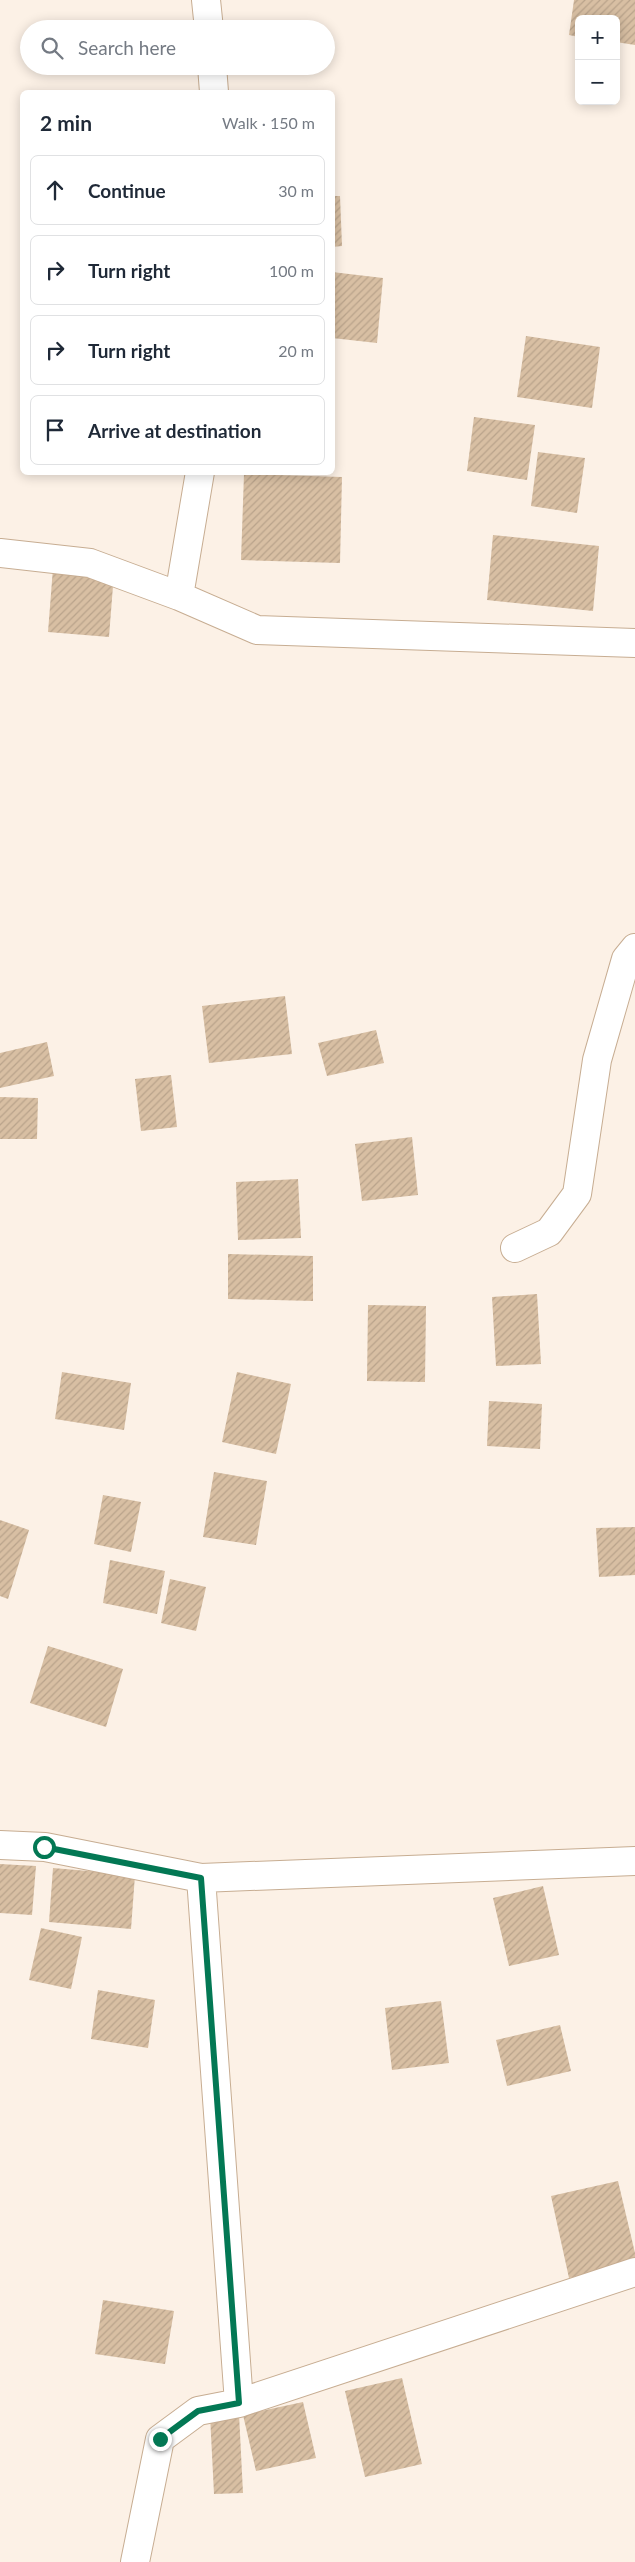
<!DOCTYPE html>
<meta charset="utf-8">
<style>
body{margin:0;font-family:Lato,sans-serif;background:#f2f2f3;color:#1f2937}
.controls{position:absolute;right:15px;top:15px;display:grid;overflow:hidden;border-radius:8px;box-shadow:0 2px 12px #0003}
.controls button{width:45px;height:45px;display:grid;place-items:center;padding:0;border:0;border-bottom:1px solid #e0e1e3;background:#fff;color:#1f2937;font:25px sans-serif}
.stop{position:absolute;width:15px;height:15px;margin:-11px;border:4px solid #037854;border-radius:50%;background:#fff}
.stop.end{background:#037854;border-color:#fff;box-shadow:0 1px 5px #0008}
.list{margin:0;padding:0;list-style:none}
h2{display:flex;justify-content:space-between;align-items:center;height:65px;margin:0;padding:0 20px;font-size:21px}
h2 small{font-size:16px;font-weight:400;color:#747a83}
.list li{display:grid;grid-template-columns:32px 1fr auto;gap:15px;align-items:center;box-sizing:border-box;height:70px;margin:0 10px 10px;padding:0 10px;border:1px solid #e0e1e3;border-radius:8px}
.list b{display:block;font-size:19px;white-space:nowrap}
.list em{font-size:16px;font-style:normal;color:#747a83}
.icon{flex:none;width:28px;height:28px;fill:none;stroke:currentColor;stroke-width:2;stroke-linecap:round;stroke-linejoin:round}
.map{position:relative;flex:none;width:635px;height:2562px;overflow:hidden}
.search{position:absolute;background:#fff;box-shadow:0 2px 12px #0003;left:20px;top:20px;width:315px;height:55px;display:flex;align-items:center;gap:12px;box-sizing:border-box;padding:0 18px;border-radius:28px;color:#747a83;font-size:19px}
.panel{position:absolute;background:#fff;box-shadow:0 2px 12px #0003;left:20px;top:90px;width:315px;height:385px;border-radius:8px}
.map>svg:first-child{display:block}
.building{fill:url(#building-hatch)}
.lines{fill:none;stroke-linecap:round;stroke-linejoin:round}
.minor-casing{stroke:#c7ad92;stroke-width:30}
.minor{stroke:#fff;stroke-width:28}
.route{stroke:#037854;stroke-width:6}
</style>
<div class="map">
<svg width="635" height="2562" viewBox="0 0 635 2562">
<defs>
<pattern id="building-hatch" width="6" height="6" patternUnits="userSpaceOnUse" patternTransform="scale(1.25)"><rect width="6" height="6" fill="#d8bfa3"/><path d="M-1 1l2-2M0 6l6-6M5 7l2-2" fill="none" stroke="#b9a38b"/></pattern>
</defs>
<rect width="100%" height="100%" fill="#fcf1e6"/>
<path class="building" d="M 574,0 L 635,0 L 635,45 L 616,42 L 616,19 L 579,19 L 579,37 L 569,35 Z
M 332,196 L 340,196 L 342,246 L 332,247 Z
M 332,272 L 383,278 L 377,343 L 332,338 Z
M 526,336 L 600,347 L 592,408 L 517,397 Z
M 474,417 L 535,425 L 527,480 L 467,471 Z
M 538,452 L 585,458 L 577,513 L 531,506 Z
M 244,474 L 342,477 L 340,563 L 241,560 Z
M 493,535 L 599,546 L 593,611 L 487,600 Z
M 53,568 L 114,573 L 109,637 L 48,632 Z
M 285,996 L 292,1054 L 209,1063 L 202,1006 Z
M 376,1030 L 384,1063 L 327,1076 L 318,1043 Z
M 47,1042 L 54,1076 L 0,1088 L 0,1053 Z
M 171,1075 L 177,1127 L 141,1131 L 135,1079 Z
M 0,1097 L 38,1098 L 37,1139 L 0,1139 Z
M 412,1137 L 418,1195 L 362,1201 L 355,1144 Z
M 298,1179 L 301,1238 L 238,1240 L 236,1182 Z
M 228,1254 L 313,1256 L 313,1301 L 228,1299 Z
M 537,1294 L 541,1364 L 496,1366 L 492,1297 Z
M 368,1305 L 426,1306 L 425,1382 L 367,1381 Z
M 62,1372 L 131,1383 L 124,1430 L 55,1419 Z
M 237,1372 L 291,1384 L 276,1454 L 222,1442 Z
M 489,1401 L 542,1404 L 540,1449 L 487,1446 Z
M 214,1472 L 267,1481 L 256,1545 L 203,1537 Z
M 103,1495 L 141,1502 L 131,1552 L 94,1544 Z
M 0,1520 L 29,1530 L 8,1599 L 0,1596 Z
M 635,1527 L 635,1575 L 599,1577 L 596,1528 Z
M 110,1560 L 165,1571 L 157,1614 L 103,1603 Z
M 170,1579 L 206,1587 L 196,1631 L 161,1623 Z
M 48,1646 L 123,1669 L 106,1727 L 30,1703 Z
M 0,1864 L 36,1866 L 32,1915 L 0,1913 Z
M 53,1868 L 135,1875 L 131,1929 L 49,1922 Z
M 543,1886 L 559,1955 L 509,1966 L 493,1898 Z
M 41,1928 L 82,1937 L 71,1989 L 29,1980 Z
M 98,1990 L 155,2000 L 148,2048 L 91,2039 Z
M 441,2001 L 449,2063 L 392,2070 L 385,2008 Z
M 560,2025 L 571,2071 L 507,2086 L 496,2040 Z
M 618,2181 L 635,2253 L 635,2263 L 569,2278 L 551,2196 Z
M 103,2300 L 174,2311 L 165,2364 L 95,2354 Z
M 402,2378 L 422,2464 L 365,2477 L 345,2391 Z
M 303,2402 L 316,2458 L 256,2471 L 243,2415 Z
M 239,2414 L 243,2493 L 214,2494 L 210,2415 Z"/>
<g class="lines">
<g class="minor-casing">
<path id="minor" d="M 206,0 L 209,29
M 212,66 L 214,92
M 0,553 L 90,563 L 179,596 L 257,630 L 635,643
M 179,596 L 200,472
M 515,1248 L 549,1232 L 577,1194 L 597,1060 L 626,959 L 635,948
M 0,1845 L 45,1847 L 201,1878 L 635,1861
M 201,1878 L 239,2403
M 135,2562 L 160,2439 L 198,2411 L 239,2403 L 635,2272"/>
</g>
<use href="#minor" class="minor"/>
</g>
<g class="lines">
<path class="route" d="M 44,1847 L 201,1878 L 239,2403 L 198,2411 L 160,2439"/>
</g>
</svg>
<div class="controls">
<button>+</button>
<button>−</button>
</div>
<div class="stop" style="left:44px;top:1847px"></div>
<div class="stop end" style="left:160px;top:2439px"></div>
<div class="search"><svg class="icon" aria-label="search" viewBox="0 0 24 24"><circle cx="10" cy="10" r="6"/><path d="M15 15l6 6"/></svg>Search here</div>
<section class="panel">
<h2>2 min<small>Walk · 150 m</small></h2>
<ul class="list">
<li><svg class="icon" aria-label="ahead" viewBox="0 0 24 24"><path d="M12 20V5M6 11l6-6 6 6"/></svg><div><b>Continue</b></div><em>30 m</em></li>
<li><svg class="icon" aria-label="right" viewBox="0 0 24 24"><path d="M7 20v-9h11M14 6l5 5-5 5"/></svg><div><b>Turn right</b></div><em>100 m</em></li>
<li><svg class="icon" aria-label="right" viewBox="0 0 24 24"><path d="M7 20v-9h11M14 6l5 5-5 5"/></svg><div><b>Turn right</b></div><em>20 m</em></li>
<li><svg class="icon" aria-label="arrive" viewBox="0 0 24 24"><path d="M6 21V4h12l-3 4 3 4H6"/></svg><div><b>Arrive at destination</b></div></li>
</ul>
</section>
</div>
